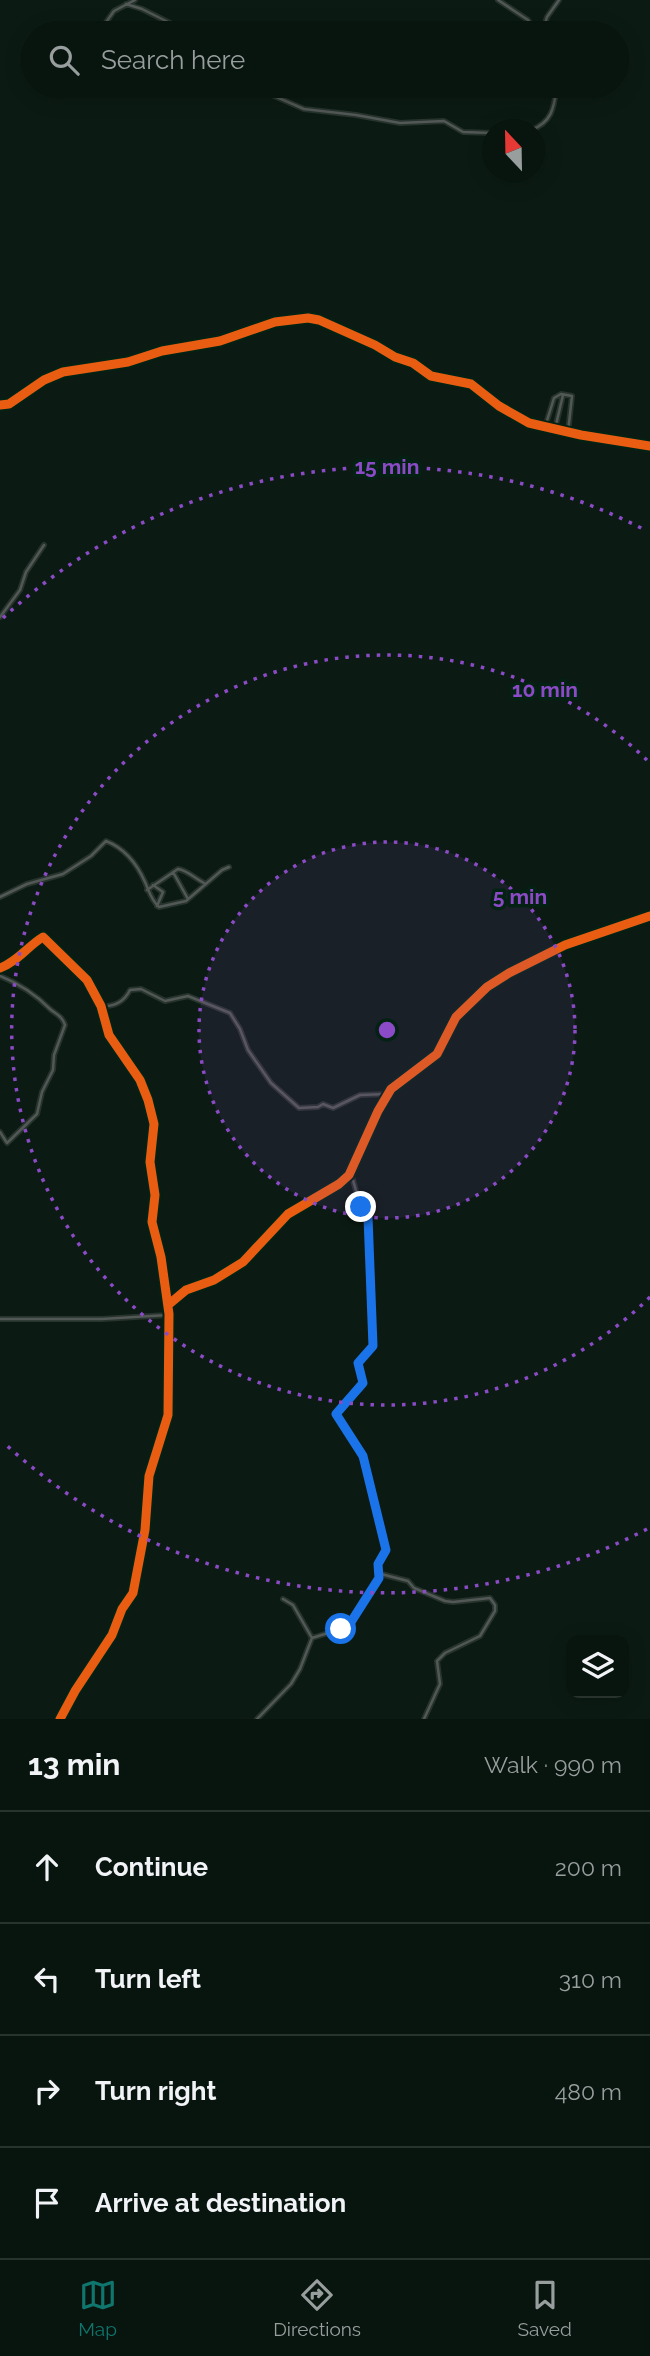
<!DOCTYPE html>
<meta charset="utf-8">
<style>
body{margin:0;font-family:Raleway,sans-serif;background:#16211c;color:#f1f3f6}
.controls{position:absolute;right:21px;bottom:21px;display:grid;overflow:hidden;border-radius:14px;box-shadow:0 4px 18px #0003}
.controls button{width:63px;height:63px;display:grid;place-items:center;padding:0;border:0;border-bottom:2px solid #29332e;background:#08140e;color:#f1f3f6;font:35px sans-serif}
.compass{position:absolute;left:482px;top:119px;width:63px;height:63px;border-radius:50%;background:#08140e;box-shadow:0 4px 18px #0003;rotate:338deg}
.stop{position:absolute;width:21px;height:21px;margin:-16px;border:5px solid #1a73e8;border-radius:50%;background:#fff}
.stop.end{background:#1a73e8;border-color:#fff;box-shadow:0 2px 7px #0008}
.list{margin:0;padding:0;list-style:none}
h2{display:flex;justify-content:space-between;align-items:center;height:91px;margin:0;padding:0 28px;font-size:30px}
h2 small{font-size:23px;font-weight:400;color:#989e9e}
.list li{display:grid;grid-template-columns:46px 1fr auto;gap:21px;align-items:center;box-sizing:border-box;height:112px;padding:0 28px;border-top:2px solid #29332e}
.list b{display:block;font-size:26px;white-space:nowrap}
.list em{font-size:23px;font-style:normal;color:#989e9e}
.icon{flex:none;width:38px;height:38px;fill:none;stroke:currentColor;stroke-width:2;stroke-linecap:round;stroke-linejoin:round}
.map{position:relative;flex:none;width:650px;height:1719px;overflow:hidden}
.search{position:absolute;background:#08140e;box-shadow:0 4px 18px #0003;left:21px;right:21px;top:21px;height:77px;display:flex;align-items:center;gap:18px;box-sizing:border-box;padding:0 24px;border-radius:38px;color:#989e9e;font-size:26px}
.sheet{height:539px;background:#08140e}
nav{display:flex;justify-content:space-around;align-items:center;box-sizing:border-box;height:98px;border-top:2px solid #29332e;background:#08140e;font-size:19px;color:#989e9e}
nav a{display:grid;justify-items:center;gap:4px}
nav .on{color:#0f766e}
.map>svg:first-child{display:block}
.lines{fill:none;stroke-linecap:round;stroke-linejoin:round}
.street-casing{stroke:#27332d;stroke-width:6}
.street{stroke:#525855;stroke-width:2.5}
.cycleway-casing{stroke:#042214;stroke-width:13}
.cycleway{stroke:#e95d12;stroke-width:9}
.route{stroke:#1a73e8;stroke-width:9}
.ring{fill:none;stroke:#8b4ac6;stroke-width:3.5;stroke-dasharray:3.5 7}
.centre{fill:#8b4ac6;stroke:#042214;stroke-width:3.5}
.ring-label{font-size:21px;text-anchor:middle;font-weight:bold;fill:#8b4ac6;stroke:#042214;stroke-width:7;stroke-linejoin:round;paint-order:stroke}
</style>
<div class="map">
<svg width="650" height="1719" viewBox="0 0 650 1719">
<rect width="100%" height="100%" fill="#0b1b13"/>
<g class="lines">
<g class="street-casing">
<path id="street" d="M 498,0 L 528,20 L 536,33
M 126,4 L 142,9 L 190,33
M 102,28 L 114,11 L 135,0
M 542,33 L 547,17 L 559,0
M 257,86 L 265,92 L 304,109 L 356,115 L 400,123 L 444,121 L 463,132 L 492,133
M 531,130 C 553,122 554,106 557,86
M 0,405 L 9,404 L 44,380 L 63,372 L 128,362 L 162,351 L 220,341 L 275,322 L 308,318 L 319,320 L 375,345 L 395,357 L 413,363 L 431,376 L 471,384 L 499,406 L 529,423 L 581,435 L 650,446
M 545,427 L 554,398 L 561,394 L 572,396 L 568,432
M 555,429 L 563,395
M 0,617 L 20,590 L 26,572 L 44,545
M 173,872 L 188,899
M 153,885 L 163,892 L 157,906
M 147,890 L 178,869 C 187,870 197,880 206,884
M 0,897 L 27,884 L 63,874 L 91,856 L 106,841 C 124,848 137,864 145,882 C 149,891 151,900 159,907 L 186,901 L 222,870 L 229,867
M 0,968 C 17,962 28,946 43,937 L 87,980 L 101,1006 L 109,1035 L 140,1080 L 148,1100 L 154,1124 L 150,1162 L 155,1195 L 152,1222 L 161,1257 L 169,1314 L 168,1415 L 149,1476 L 145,1530 L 133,1593 L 122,1609 L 112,1635 L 75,1691 L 60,1719
M 0,976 C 20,984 35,994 50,1009 C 57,1015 62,1016 65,1025 L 54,1055 L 53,1070 L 42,1092 L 37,1114 L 7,1143 L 0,1132
M 101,1006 C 115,1007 124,1002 130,990 L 141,989 L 165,1001 L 188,996 L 230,1013 L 240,1029 L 248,1050 L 271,1083 L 299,1108 L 318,1107 L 323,1104 L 333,1108 L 360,1095 L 387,1094
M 168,1305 L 186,1290 L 214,1280 L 243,1262 L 288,1214 L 339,1184 L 349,1175 L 378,1111 L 391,1089 L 437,1054 L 456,1017 L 487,987 L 509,973 L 565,945 L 650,916
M 0,1319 L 102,1319 L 168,1315
M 381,1574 L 408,1581 L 414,1588 L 445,1601 L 453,1602 L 490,1598 L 495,1605 L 495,1611 L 480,1636 L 445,1653 L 437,1661 L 440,1684 L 424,1719
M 283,1599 L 293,1605 L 312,1638
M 257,1719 L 291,1684 L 300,1669 L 312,1638 L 341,1629 L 349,1624 L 379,1578 L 378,1565 L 386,1550 L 363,1456 L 336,1414 L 363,1383 L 358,1363 L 373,1346 L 368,1218 L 365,1209 L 360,1205 L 351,1173"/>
</g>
<use href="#street" class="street"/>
<g class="cycleway-casing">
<path id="cycleway" d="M 0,405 L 9,404 L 44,380 L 63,372 L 128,362 L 162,351 L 220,341 L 275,322 L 308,318 L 319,320 L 375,345 L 395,357 L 413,363 L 431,376 L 471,384 L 499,406 L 529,423 L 581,435 L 650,446
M 0,968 C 17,962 28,946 43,937 L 87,980 L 101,1006 L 109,1035 L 140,1080 L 148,1100 L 154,1124 L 150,1162 L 155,1195 L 152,1222 L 161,1257 L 169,1314 L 168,1415 L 149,1476 L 145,1530 L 133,1593 L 122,1609 L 112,1635 L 75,1691 L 60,1719
M 168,1305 L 186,1290 L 214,1280 L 243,1262 L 288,1214 L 339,1184 L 349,1175 L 378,1111 L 391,1089 L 437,1054 L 456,1017 L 487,987 L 509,973 L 565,945 L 650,916"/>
</g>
<use href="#cycleway" class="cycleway"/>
</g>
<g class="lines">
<path class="route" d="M 341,1629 L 351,1622 L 379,1578 L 378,1564 L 386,1550 L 363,1456 L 336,1414 L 363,1383 L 358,1363 L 373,1346 L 368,1217 L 361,1207"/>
</g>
<circle cx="387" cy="1030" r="188" fill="#8b4ac6" fill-opacity=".12"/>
<g class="ring">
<circle cx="387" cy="1030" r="188"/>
<path d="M650 1297A375 375 0 1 1 650 763"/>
<path d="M647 1529A563 563 0 0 1 3 1442M3 618A563 563 0 0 1 647 531"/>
</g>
<circle cx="387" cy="1030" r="10" class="centre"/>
<g class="ring-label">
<text x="387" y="474">15 min</text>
<text x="545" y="697">10 min</text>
<text x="520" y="904">5 min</text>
</g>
</svg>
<div class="controls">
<button><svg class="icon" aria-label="layers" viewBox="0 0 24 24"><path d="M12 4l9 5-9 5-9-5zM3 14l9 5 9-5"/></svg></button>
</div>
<svg class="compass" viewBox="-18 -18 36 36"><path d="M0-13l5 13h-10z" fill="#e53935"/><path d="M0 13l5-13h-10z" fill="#989e9e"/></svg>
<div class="stop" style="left:341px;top:1629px"></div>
<div class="stop end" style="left:361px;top:1207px"></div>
<div class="search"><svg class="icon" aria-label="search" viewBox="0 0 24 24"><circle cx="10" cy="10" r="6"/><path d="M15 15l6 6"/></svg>Search here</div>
</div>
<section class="sheet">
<h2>13 min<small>Walk · 990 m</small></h2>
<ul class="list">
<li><svg class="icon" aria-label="ahead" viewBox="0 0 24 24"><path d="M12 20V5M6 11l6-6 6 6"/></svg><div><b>Continue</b></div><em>200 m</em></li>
<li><svg class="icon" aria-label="left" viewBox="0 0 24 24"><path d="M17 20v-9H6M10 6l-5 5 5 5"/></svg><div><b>Turn left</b></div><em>310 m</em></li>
<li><svg class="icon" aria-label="right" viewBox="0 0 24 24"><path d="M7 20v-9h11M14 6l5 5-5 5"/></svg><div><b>Turn right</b></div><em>480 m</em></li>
<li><svg class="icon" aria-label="arrive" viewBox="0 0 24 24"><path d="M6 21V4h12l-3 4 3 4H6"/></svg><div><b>Arrive at destination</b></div></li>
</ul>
</section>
<nav>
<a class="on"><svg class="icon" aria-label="map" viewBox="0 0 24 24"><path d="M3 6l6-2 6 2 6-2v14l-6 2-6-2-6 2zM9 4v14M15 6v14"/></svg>Map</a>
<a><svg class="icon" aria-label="directions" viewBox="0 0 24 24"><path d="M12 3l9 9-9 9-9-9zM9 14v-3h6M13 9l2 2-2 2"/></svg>Directions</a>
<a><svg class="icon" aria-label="saved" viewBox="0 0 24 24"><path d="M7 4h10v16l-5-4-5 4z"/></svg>Saved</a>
</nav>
